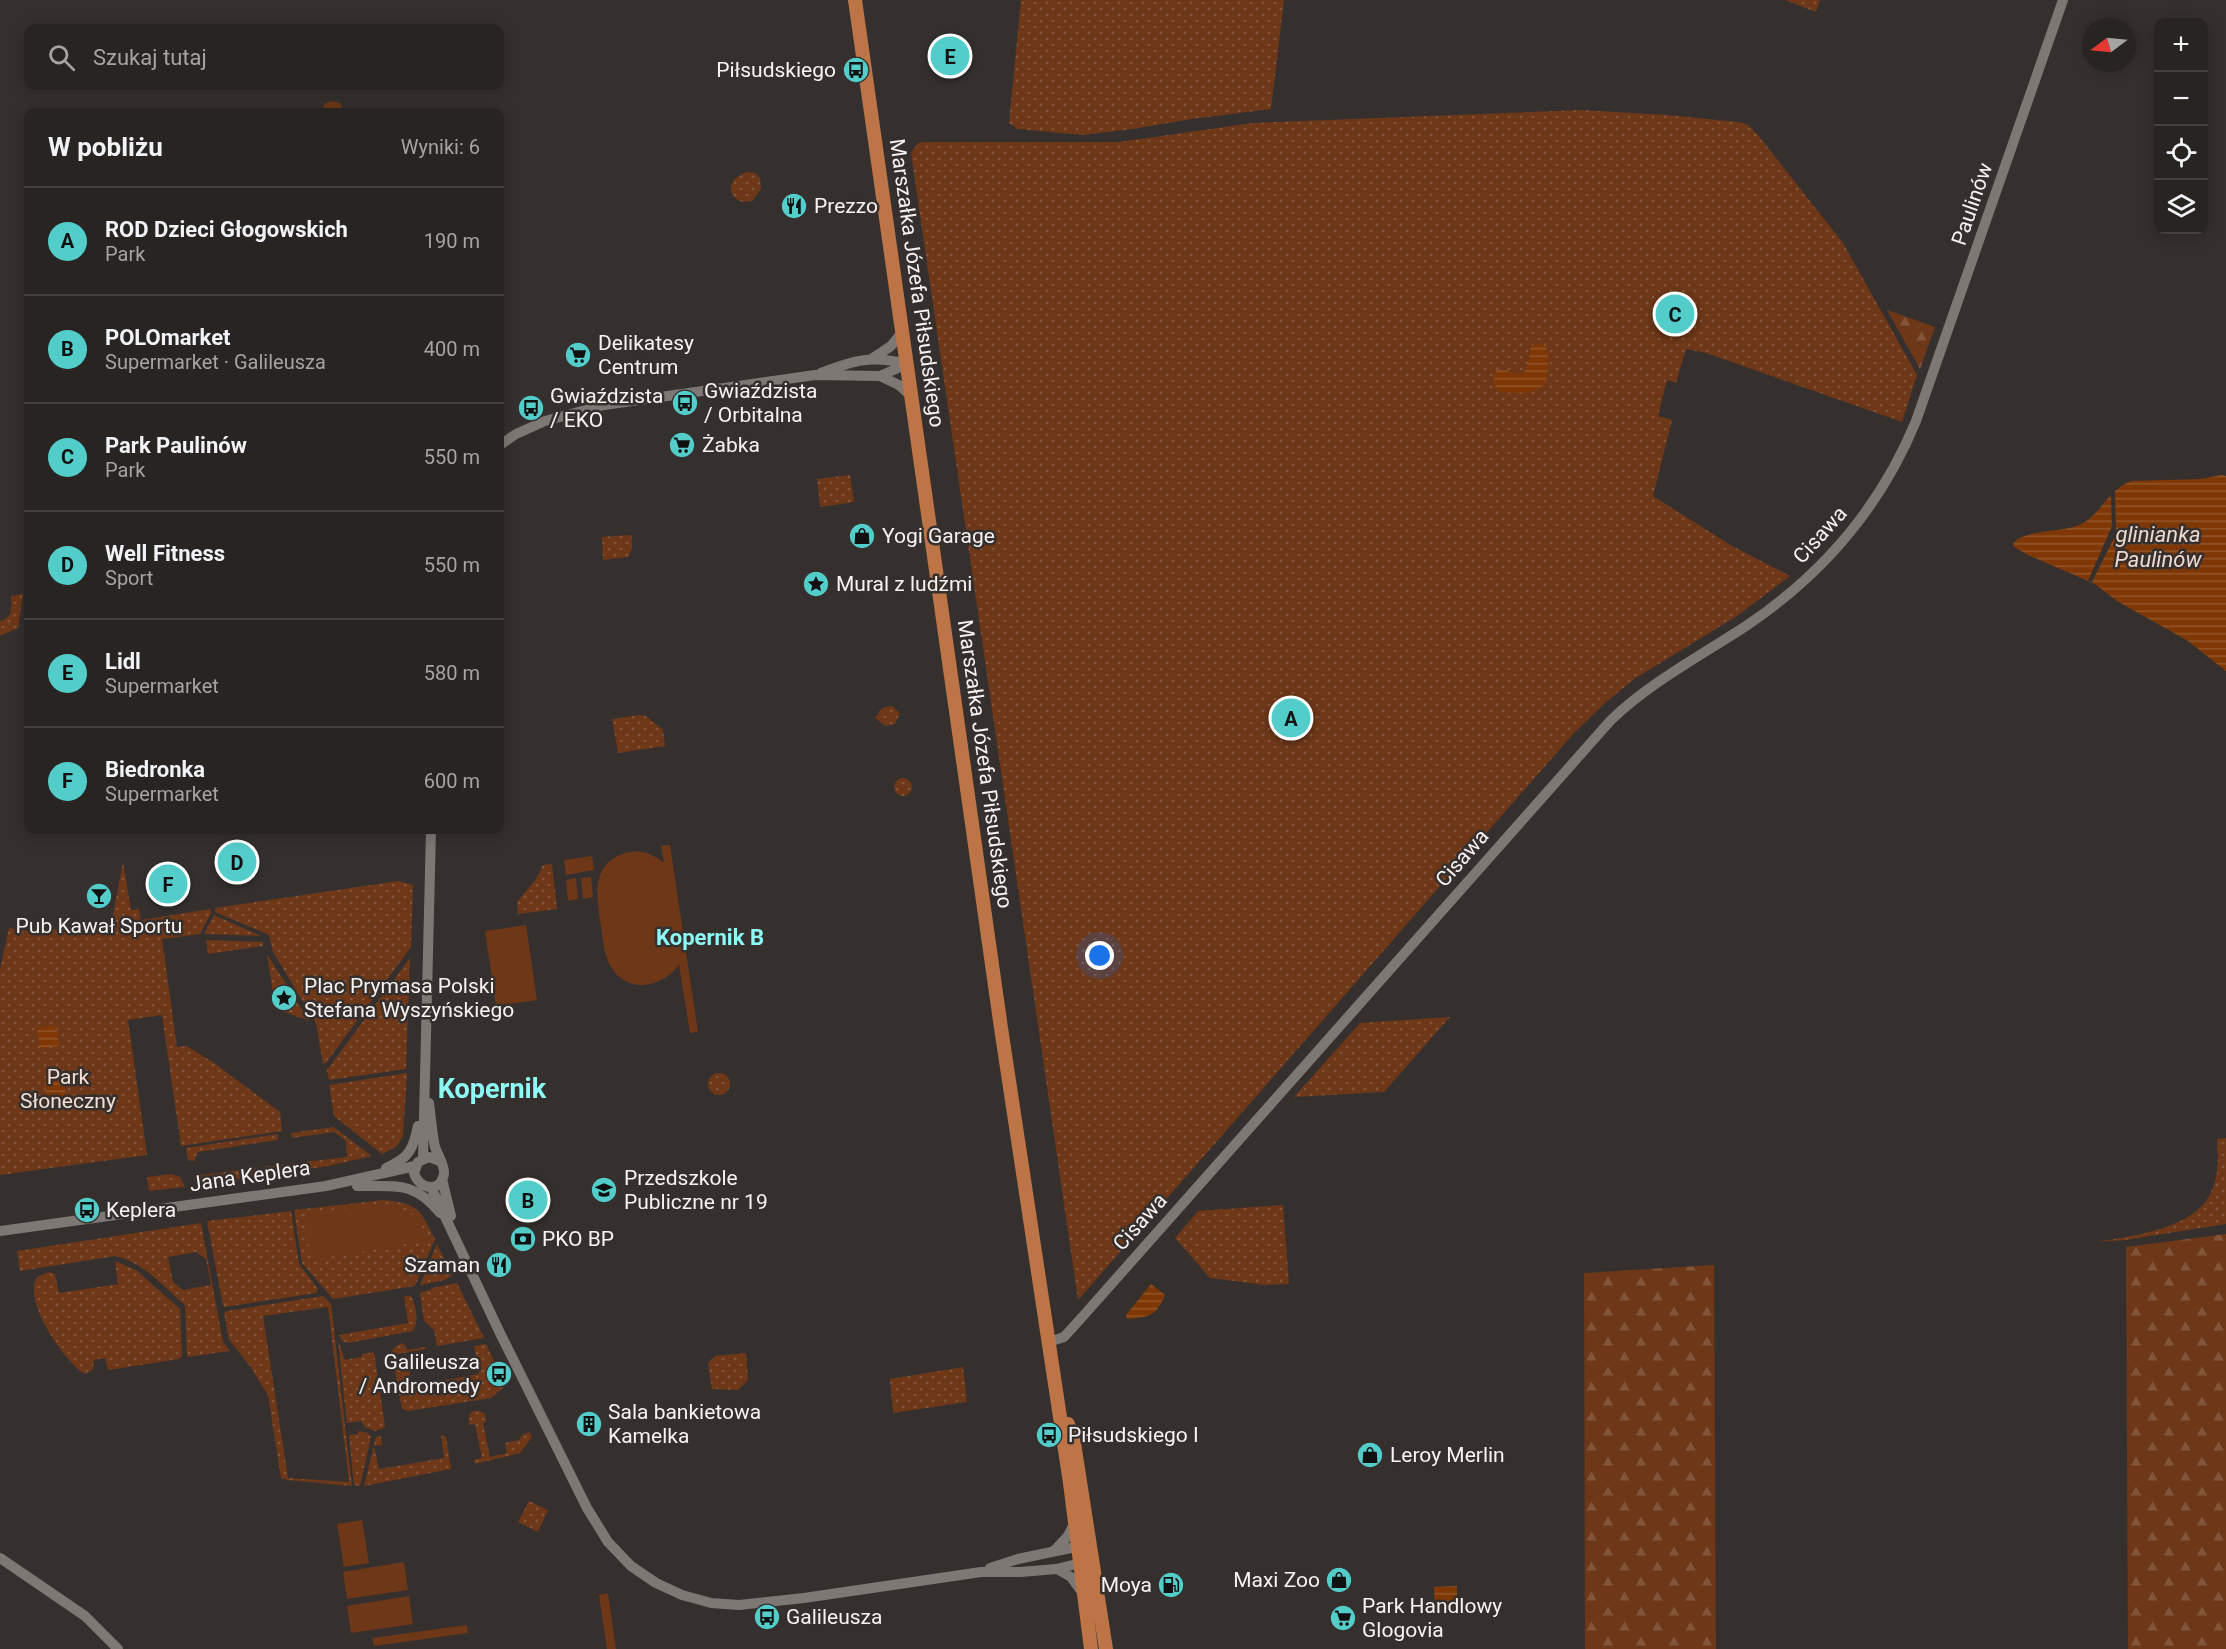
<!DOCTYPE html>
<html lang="pl">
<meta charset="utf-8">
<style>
body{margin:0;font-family:Roboto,sans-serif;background:#302c2a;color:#f1f3f6}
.controls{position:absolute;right:18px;top:18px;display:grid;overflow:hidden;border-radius:12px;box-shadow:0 3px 15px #0003}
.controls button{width:54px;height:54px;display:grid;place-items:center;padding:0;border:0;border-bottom:2px solid #444140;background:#282422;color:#f1f3f6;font:30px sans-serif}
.compass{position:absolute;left:2082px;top:18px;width:54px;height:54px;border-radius:50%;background:#282422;box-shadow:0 3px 15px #0003;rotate:254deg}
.you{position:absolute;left:1100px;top:956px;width:21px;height:21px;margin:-15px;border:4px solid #fff;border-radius:50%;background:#1a73e8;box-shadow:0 0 0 9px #1a73e833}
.badge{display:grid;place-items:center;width:39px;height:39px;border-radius:50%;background:#53cdca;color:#111;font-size:20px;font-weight:700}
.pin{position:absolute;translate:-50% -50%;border:3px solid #fff;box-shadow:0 2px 6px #0006}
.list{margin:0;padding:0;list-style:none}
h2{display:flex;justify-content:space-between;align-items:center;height:78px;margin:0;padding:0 24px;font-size:26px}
h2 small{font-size:20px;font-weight:400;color:#a5a4a5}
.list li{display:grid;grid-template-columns:39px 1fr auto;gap:18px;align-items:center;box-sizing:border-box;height:108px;padding:0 24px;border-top:2px solid #444140}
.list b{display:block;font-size:22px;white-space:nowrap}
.list p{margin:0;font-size:20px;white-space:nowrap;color:#a5a4a5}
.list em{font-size:20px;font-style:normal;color:#a5a4a5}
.icon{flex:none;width:33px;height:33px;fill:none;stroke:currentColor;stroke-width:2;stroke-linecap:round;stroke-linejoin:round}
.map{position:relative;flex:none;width:2226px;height:1649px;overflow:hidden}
.search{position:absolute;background:#282422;box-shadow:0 3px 15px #0003;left:24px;top:24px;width:480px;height:66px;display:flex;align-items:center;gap:15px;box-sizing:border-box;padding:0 21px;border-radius:12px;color:#a5a4a5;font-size:22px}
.panel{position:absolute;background:#282422;box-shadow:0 3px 15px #0003;left:24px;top:108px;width:480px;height:726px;border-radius:12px}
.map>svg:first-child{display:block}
.green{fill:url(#green-dots);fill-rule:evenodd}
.forest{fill:url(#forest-firs)}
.pitch{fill:#6d3718}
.water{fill:url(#water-rules)}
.pier{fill:#35302e}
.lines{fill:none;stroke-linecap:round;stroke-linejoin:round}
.minor{stroke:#7e7875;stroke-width:10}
.major{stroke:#bd7446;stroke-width:14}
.labels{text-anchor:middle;stroke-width:5;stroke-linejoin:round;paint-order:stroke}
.poi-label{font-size:21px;fill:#f6f3f1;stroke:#35302e;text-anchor:start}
.street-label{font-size:21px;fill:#f6f3f1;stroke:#35302e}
.park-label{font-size:21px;fill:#f5dfd4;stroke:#35302e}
.water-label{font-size:22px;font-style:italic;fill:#efd9ce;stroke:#35302e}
.neighbourhood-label{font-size:22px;font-weight:bold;fill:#8efaf6;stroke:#35302e}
.district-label{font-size:27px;font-weight:bold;fill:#8efaf6;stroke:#35302e}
</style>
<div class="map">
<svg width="2226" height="1649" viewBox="0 0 2226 1649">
<defs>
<pattern id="green-dots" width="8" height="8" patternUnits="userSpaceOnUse" patternTransform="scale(1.5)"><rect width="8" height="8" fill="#6d3718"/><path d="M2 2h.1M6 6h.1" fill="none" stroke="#82543a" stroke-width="1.8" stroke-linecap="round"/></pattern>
<pattern id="forest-firs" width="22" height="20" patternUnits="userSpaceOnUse" patternTransform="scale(1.5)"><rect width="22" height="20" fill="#6d3718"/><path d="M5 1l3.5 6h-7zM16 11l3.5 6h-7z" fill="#82543a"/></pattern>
<pattern id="water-rules" width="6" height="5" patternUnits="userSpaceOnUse" patternTransform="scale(1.5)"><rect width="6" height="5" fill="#7f3805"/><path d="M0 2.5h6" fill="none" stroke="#92552a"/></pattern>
</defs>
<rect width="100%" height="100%" fill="#35302e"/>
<path class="green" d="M 1021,0 L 1284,0 L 1271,109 L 1192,119 L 1133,129 L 1082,135 L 1018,129 L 1009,123 Z
M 1785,0 L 1820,0 L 1816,12 Z
M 1581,110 L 1667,115 L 1738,122 L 1748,125 L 1758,135 L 1843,243 L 1917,375 L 1902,422 L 1706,353 L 1686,349 L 1676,383 L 1667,380 L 1658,416 L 1672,420 L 1653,496 L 1732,546 L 1790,576 L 1737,616 L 1634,679 L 1605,703 L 1574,733 L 1078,1300 L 911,153 L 918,143 L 924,142 L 1119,142 L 1253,123 Z
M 748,172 L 755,173 L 760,178 L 761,189 L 752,201 L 742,202 C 723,194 730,176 748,172 Z
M 850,475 L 854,502 L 820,507 L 817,479 Z
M 629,535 L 632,536 L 632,548 L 628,557 L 603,560 L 602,537 Z
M 23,594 L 18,628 L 0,636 L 0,621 C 14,617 11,608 11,596 Z
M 892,706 L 900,713 L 895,724 L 885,726 L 875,718 L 882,708 Z
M 640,715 L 646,716 L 663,730 L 665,746 L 618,753 L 612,719 Z
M894 787a9 9 0 1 1 18 0a9 9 0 1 1-18 0Z
M 123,862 L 131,910 L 139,909 L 141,920 L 211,909 L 211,913 L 200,934 L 162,939 L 177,1047 L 187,1046 L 214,1063 L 276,1109 L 280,1112 L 282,1131 L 181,1146 L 162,1015 L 128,1020 L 147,1155 L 0,1175 L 0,969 L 9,928 L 36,932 L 112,920 Z
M 552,864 L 557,909 L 518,914 L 517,902 L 536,879 L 543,865 Z
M 398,881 L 413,885 L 411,947 L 326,1063 L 323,1064 L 316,1023 L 273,952 L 269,935 L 215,912 L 215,908 Z
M 214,915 L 261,936 L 204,934 Z
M 206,940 L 263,942 L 263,946 L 208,954 Z
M 267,954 L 309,1021 L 277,1009 L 275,1006 Z
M 410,958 L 406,1069 L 329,1080 L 327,1070 Z
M 1450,1017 L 1384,1092 L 1294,1097 L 1360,1023 Z
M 407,1073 L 403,1136 L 396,1147 L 382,1154 L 334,1116 L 329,1085 Z
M708 1084a11 11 0 1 1 22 0a11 11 0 1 1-22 0Z
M 333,1127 L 372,1156 L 328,1166 L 264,1176 L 263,1167 L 347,1157 L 346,1141 L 334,1132 L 292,1138 L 291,1133 Z
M 278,1134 L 278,1140 L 198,1152 L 194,1161 L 188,1160 L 186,1148 Z
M 2226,1138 L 2226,1224 L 2125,1240 L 2096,1242 C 2132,1236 2197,1229 2212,1190 C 2219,1174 2218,1157 2217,1139 Z
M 259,1168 L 260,1176 L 198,1185 L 195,1178 L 198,1172 L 202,1175 Z
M 171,1174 L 180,1177 L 185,1187 L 149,1191 L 147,1177 Z
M 384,1200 C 420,1204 419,1209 435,1239 L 415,1286 L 333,1299 L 302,1263 L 294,1210 Z
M 1283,1205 L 1289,1284 L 1265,1285 L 1210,1278 L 1175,1238 L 1198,1211 Z
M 291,1211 L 299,1264 L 318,1289 L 316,1293 L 225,1307 L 223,1305 L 207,1221 Z
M 201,1223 L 223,1342 L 230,1351 L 187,1357 L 185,1305 C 164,1287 143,1262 115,1256 L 20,1271 L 17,1251 ZM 196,1252 L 206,1259 L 211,1285 L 183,1290 L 173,1282 L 168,1257 Z
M 437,1244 L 452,1275 L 445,1280 L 420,1285 Z
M 115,1261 L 136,1270 L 180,1309 L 182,1356 L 179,1359 L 108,1370 L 105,1358 L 94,1360 L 93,1369 L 86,1374 L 83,1373 C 63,1359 22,1300 37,1277 L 49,1272 L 55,1274 L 59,1293 L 118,1284 Z
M 457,1283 L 484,1338 L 437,1346 L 434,1330 L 424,1321 L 420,1294 L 422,1292 L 430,1290 L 432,1288 Z
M 323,1296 L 331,1304 L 352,1486 L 287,1480 L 281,1478 L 268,1395 L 250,1366 L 229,1340 L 224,1313 L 227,1311 ZM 328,1307 L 349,1481 L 349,1482 L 288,1478 L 263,1316 Z
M 404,1296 L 411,1296 C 416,1305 419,1323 413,1331 L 348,1343 L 342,1341 L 339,1335 L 408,1323 Z
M 338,1341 L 345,1360 L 361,1357 L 363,1354 L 374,1352 L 385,1426 L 384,1428 L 375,1431 L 365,1427 L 361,1421 L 347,1423 Z
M 401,1343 L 406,1346 L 407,1350 L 425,1347 L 426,1349 L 392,1355 L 393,1349 Z
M 486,1344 L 496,1366 L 492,1373 L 496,1379 L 503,1382 L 505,1386 L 491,1398 L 408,1411 L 402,1409 L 393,1360 L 416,1356 L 417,1362 L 408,1364 L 412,1386 L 479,1374 L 474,1346 Z
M 746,1353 L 748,1380 L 738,1390 L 712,1389 L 708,1363 L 715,1356 Z
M 963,1367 L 967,1402 L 893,1413 L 890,1379 Z
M 473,1411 L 480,1411 L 485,1414 L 486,1422 L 483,1423 L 490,1457 L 507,1453 L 505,1443 L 519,1440 L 522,1435 L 529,1432 L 532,1437 L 520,1453 L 475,1464 L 474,1460 L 482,1458 L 475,1424 L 469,1425 L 469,1416 Z
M 358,1431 L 368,1433 L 371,1437 L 360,1486 L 354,1485 L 349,1435 L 358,1434 Z
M 441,1435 L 446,1437 L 451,1469 L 364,1486 L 376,1437 L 381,1436 L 382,1445 L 374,1446 L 379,1469 L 444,1458 Z
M 529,1501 L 548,1510 L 538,1532 L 518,1522 Z"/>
<path class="forest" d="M 1887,310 L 1935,327 L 1920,369 Z
M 2226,1234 L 2226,1649 L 2128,1649 L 2126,1247 Z
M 1714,1265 L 1716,1649 L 1585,1649 L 1584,1273 Z"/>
<path class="pitch" d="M 331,101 L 340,103 L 344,112 L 322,112 L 324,104 Z
M 670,845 L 698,1032 L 690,1033 L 679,965 C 663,987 628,995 611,967 C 604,955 603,940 601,927 C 597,899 589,863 626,853 C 640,849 653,854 664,863 L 661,846 Z
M 592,856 L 594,870 L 566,875 L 564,860 Z
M 591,877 L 593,897 L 583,899 L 581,878 Z
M 576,878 L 578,899 L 568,901 L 566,880 Z
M 526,925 L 537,1000 L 496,1006 L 485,931 Z
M 383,1204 L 417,1217 L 428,1240 L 311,1260 L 305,1213 Z
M 362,1520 L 369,1563 L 344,1567 L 337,1524 Z
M 404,1562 L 408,1590 L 347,1599 L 343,1572 Z
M 608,1593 L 616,1649 L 607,1649 L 599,1595 Z
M 409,1596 L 413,1624 L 351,1633 L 347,1606 Z
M 467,1625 L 468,1633 L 374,1646 L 372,1638 Z"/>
<path class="water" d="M 1540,344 L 1544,345 C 1549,351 1548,357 1548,364 C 1548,370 1548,377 1545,383 C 1537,395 1511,394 1499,391 C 1493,384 1491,378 1497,370 C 1506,367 1513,376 1523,374 L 1528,365 L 1530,349 L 1534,344 Z
M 2222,475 L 2226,476 L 2226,671 L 2188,641 L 2117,601 L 2095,584 L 2028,555 L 2014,547 L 2013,544 C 2023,529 2061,533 2079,525 C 2102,515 2107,489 2132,481 L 2201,479 Z
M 56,1025 L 59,1046 L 40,1048 L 37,1028 Z
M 63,1077 L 66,1097 L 47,1100 L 44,1079 Z
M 1151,1284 L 1165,1295 C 1156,1317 1148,1317 1127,1319 L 1126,1315 Z
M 1457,1586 L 1457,1612 L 1435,1612 L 1434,1587 Z"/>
<path class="pier" d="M 2115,490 L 2116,534 L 2092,582 L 2088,581 L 2112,526 L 2111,494 Z"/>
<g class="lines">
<path class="minor" d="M 873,358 L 891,346 L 903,331
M 821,373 C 855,360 871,355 907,364
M 880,376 L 899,385 L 912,397
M 500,445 L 516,434 L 545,421 L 604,405 L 815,375 L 880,376 L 907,364
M 429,1103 C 431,1118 432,1133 435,1147 C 438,1155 445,1166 444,1174 C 441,1193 419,1190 414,1173 L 418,1162 L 429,1157 L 440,1161
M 423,1158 L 431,830
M 386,1168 C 409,1158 413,1150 418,1126
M 442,1179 L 451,1216
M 357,1186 C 395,1187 414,1180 440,1213
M 431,1187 L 499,1331 L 587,1508 L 608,1542 L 631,1566 L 656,1583 L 682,1595 L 711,1603 L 739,1605 L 804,1598 L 981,1572 L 1021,1572 L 1056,1569 L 1085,1562
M 0,1231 L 326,1186 L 415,1166
M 1049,1342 L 1064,1337 L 1084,1315 L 1611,720 C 1651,682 1700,656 1746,626 C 1822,575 1881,506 1916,421 L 2063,0
M 1055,1550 L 1068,1536 L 1075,1522
M 0,1558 L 85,1616 L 118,1649
M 990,1568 L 1018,1559 L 1085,1545
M 1057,1569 L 1071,1577 L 1082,1592"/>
<path class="major" d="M 855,0 L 1001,1028 L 1070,1483 L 1091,1649
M 1068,1424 L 1074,1443 L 1106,1649"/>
</g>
<defs>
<g id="bus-disc" transform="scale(1.35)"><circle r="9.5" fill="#53cdca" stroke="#35302e"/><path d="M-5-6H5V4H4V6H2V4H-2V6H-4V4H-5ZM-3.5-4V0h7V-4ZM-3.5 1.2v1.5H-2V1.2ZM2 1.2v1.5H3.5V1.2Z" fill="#111"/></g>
<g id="restaurant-disc" transform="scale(1.35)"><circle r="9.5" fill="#53cdca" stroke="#35302e"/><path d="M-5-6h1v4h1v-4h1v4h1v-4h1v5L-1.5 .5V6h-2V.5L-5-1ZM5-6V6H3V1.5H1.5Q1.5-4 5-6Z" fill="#111"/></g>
<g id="supermarket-disc" transform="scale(1.35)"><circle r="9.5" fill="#53cdca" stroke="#35302e"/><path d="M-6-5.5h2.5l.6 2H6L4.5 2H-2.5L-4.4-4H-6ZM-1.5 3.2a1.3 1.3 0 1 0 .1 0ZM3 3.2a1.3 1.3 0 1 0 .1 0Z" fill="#111"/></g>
<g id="shop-disc" transform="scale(1.35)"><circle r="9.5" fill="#53cdca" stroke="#35302e"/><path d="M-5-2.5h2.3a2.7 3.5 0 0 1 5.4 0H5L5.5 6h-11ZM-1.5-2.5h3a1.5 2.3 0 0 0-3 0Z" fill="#111"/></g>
<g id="sight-disc" transform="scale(1.35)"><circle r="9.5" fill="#53cdca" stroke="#35302e"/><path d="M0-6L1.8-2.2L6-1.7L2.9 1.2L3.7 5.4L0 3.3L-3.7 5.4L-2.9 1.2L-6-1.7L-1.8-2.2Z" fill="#111"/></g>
<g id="bar-disc" transform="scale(1.35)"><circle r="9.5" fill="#53cdca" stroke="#35302e"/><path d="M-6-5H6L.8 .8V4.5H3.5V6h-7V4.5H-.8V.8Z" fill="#111"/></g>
<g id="school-disc" transform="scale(1.35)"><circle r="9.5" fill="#53cdca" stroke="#35302e"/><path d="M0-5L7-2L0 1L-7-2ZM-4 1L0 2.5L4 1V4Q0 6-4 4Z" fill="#111"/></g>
<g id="bank-disc" transform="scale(1.35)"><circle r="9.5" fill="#53cdca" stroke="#35302e"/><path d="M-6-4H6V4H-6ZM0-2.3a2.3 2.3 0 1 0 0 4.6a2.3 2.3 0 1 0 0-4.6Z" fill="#111"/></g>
<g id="building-disc" transform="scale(1.35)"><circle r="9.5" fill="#53cdca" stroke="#35302e"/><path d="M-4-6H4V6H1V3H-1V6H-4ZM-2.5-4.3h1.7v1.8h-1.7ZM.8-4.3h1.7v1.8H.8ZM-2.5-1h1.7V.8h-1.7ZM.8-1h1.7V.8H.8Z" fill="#111"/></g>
<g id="fuel-disc" transform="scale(1.35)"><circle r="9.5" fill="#53cdca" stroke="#35302e"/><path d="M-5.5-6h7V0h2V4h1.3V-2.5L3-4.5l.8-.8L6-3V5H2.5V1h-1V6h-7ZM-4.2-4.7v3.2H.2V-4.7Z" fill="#111"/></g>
</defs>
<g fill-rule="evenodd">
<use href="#bus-disc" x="856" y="70"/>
<use href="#restaurant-disc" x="794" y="206"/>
<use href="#supermarket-disc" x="578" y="355"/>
<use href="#bus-disc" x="685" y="403"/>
<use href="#bus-disc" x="531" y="408"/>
<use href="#supermarket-disc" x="682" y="445"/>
<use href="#shop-disc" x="862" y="536"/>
<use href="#sight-disc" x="816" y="584"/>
<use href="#bar-disc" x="99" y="896"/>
<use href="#sight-disc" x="284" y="998"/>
<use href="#school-disc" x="604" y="1190"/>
<use href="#bus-disc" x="87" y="1210"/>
<use href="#bank-disc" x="523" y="1239"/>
<use href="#restaurant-disc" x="499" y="1265"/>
<use href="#bus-disc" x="499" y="1374"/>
<use href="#building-disc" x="589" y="1424"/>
<use href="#bus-disc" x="1049" y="1435"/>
<use href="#shop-disc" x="1370" y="1455"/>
<use href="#shop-disc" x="1339" y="1580"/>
<use href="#fuel-disc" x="1171" y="1585"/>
<use href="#bus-disc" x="767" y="1617"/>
<use href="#supermarket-disc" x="1343" y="1618"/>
</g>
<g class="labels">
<g class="poi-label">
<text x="836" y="77" text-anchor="end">Piłsudskiego</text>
<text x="814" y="213">Prezzo</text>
<text x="598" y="350">Delikatesy<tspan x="598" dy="24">Centrum</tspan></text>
<text x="704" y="398">Gwiaździsta<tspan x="704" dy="24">/ Orbitalna</tspan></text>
<text x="550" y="403">Gwiaździsta<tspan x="550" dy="24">/ EKO</tspan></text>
<text x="702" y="452">Żabka</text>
<text x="882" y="543">Yogi Garage</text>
<text x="836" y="591">Mural z ludźmi</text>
<text x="99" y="933" text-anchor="middle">Pub Kawał Sportu</text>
<text x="304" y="993">Plac Prymasa Polski<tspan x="304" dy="24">Stefana Wyszyńskiego</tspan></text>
<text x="624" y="1185">Przedszkole<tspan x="624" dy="24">Publiczne nr 19</tspan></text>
<text x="106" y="1217">Keplera</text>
<text x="542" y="1246">PKO BP</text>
<text x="480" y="1272" text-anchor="end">Szaman</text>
<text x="480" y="1369" text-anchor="end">Galileusza<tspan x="480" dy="24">/ Andromedy</tspan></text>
<text x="608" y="1419">Sala bankietowa<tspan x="608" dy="24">Kamelka</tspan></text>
<text x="1068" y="1442">Piłsudskiego I</text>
<text x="1390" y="1462">Leroy Merlin</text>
<text x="1320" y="1587" text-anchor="end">Maxi Zoo</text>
<text x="1152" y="1592" text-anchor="end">Moya</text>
<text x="1362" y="1613">Park Handlowy<tspan x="1362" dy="24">Glogovia</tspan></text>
<text x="786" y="1624">Galileusza</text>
</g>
<g class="street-label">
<text transform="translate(1972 204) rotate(-71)" y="7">Paulinów</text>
<text transform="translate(917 283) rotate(82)" y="7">Marszałka Józefa Piłsudskiego</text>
<text transform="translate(1820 535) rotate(-48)" y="7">Cisawa</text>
<text transform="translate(985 764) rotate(82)" y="7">Marszałka Józefa Piłsudskiego</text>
<text transform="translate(1462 858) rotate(-49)" y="7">Cisawa</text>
<text transform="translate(250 1176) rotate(-8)" y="7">Jana Keplera</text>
<text transform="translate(1140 1222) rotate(-48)" y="7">Cisawa</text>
</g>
<g class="park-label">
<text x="68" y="1084">Park<tspan x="68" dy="24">Słoneczny</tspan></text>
</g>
<g class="water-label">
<text x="2158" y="542">glinianka<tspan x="2158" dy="25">Paulinów</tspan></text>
</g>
<g class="neighbourhood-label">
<text x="710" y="945">Kopernik B</text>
</g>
<g class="district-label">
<text x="492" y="1098">Kopernik</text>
</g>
</g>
</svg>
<div class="controls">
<button>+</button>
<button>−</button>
<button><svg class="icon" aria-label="locate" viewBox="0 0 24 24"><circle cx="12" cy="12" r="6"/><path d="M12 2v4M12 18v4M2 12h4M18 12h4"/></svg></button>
<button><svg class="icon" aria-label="layers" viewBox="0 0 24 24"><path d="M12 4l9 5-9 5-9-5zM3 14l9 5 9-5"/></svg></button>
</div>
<svg class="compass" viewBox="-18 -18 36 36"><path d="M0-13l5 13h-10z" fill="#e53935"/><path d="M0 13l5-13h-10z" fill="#a5a4a5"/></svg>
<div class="you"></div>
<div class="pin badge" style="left:1291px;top:718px">A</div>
<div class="pin badge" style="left:528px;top:1200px">B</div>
<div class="pin badge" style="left:1675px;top:314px">C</div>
<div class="pin badge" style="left:237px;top:862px">D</div>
<div class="pin badge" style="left:950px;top:56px">E</div>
<div class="pin badge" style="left:168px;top:884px">F</div>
<div class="search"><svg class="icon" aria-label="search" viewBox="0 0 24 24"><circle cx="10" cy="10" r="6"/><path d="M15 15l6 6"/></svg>Szukaj tutaj</div>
<section class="panel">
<h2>W pobliżu<small>Wyniki: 6</small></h2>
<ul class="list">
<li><span class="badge">A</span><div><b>ROD Dzieci Głogowskich</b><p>Park</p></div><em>190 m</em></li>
<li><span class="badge">B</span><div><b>POLOmarket</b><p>Supermarket · Galileusza</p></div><em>400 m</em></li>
<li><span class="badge">C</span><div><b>Park Paulinów</b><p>Park</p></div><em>550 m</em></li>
<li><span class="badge">D</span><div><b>Well Fitness</b><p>Sport</p></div><em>550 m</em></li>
<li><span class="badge">E</span><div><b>Lidl</b><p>Supermarket</p></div><em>580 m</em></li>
<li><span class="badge">F</span><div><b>Biedronka</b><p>Supermarket</p></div><em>600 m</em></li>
</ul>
</section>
</div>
